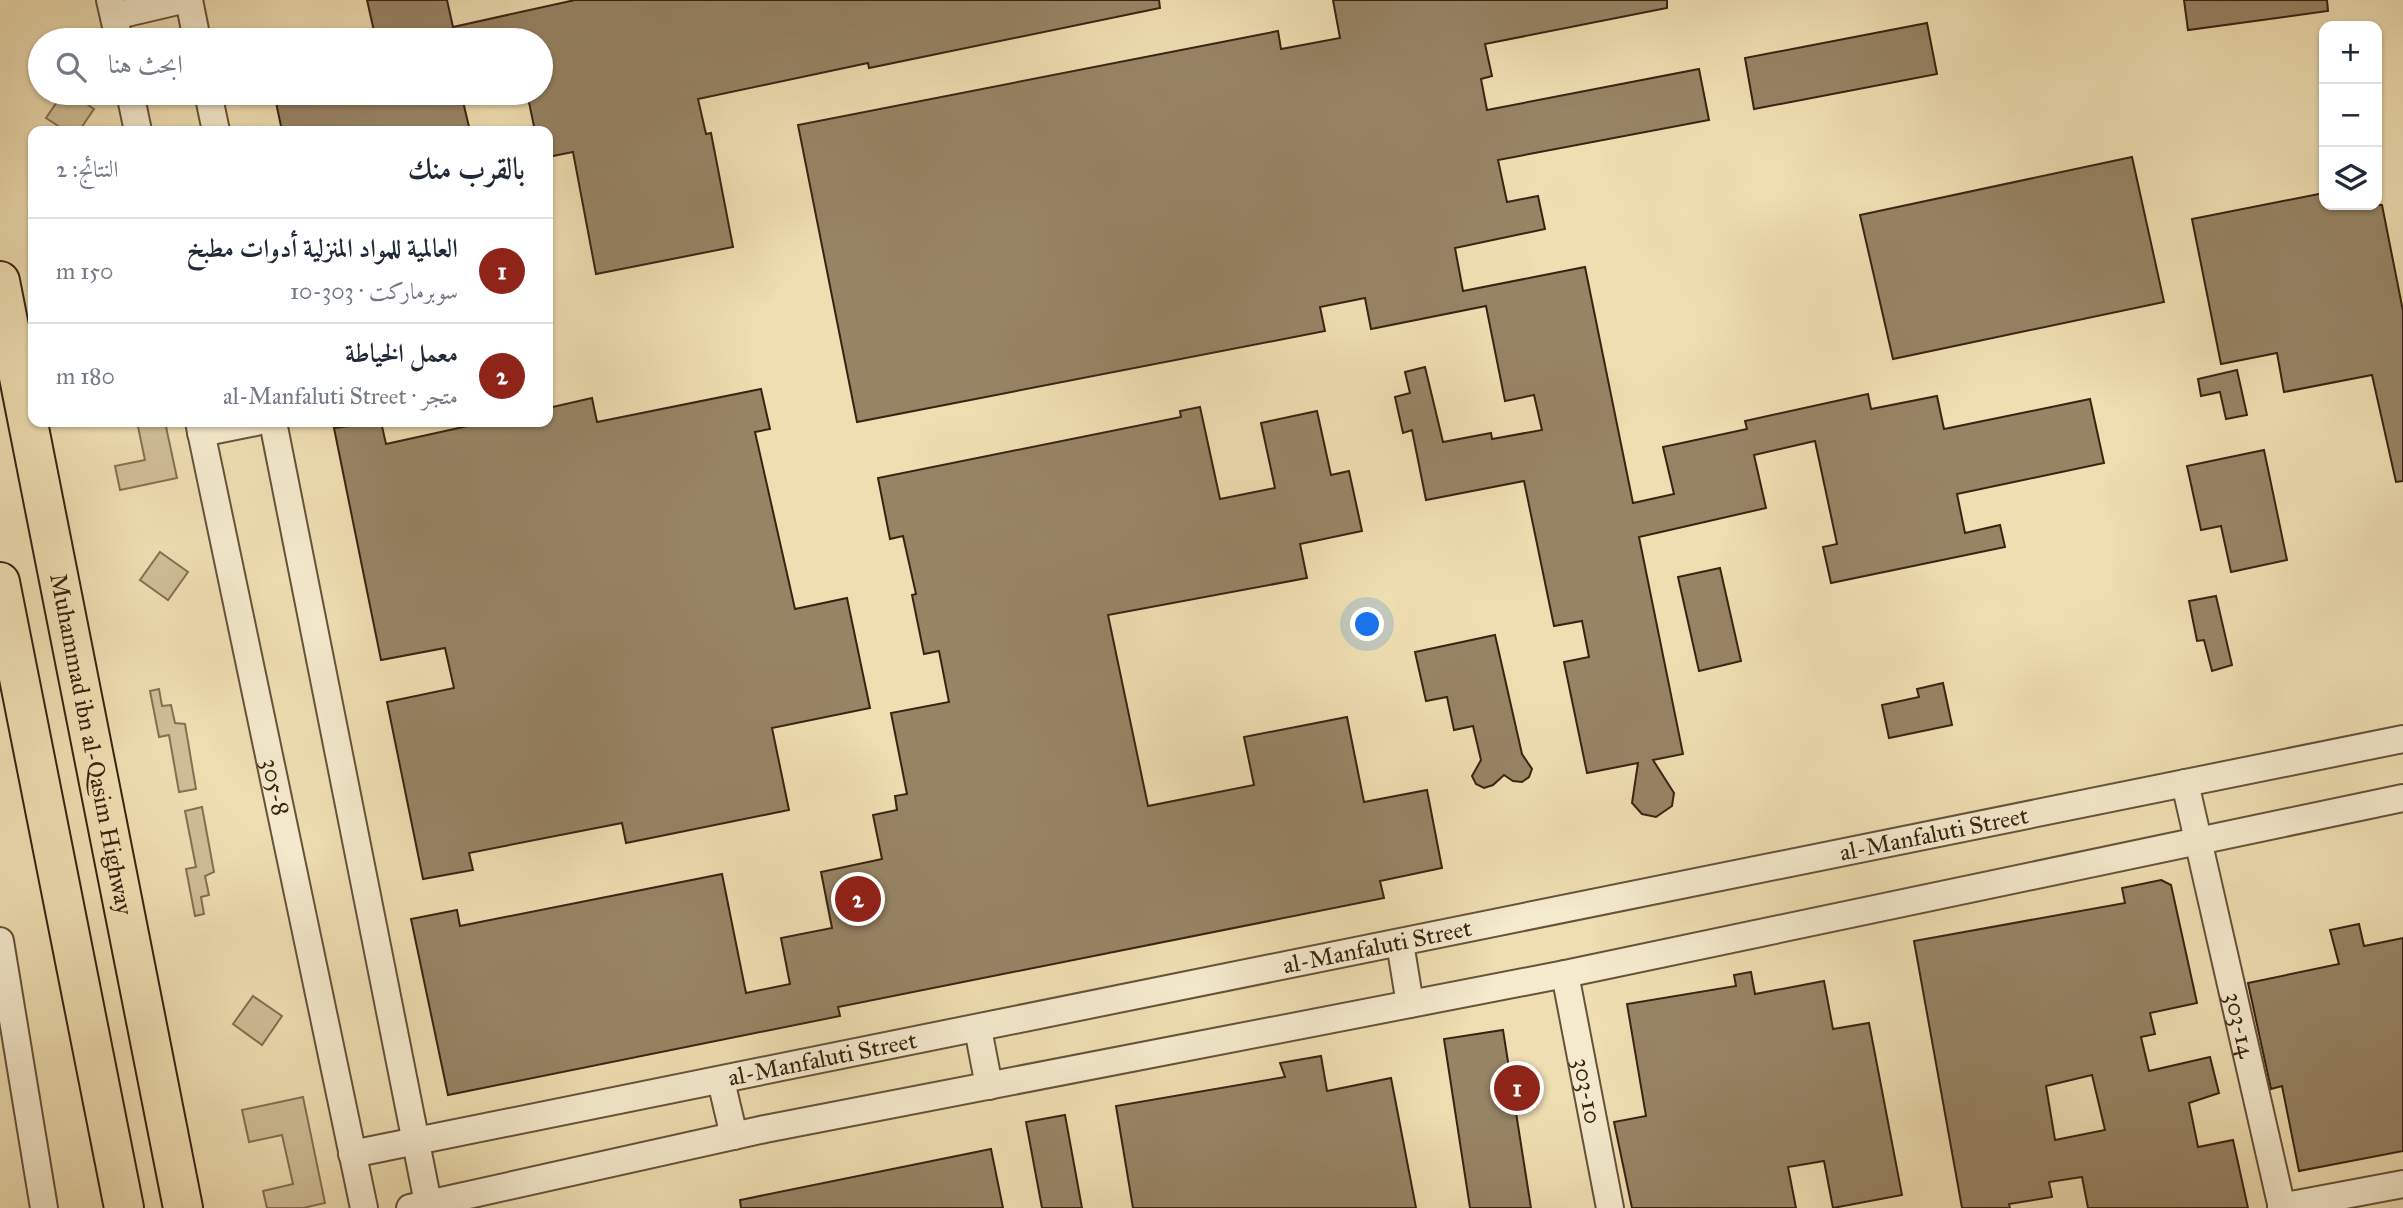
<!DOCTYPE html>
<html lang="ar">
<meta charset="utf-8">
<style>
body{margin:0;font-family:"IM FELL Great Primer",Amiri,serif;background:#f2f2f3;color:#1f2937;direction:rtl}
.controls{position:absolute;right:21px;top:21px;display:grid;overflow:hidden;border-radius:14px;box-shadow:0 2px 5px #0004}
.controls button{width:63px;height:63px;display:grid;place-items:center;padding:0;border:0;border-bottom:2px solid #e0e1e3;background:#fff;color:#1f2937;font:35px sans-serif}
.you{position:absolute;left:1368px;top:625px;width:24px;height:24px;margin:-18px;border:5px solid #fff;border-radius:50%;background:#1a73e8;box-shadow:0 0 0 10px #1a73e833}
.badge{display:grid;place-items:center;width:46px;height:46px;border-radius:50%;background:#8f2418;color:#fff;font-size:23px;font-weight:700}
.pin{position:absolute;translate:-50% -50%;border:4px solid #fff;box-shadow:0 2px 7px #0006}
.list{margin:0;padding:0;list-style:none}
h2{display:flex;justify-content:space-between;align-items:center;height:91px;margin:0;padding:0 28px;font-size:30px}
h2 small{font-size:23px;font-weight:400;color:#747a83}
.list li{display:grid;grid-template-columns:46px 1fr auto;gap:21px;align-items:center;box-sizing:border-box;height:105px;padding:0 28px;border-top:2px solid #e0e1e3}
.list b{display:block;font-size:26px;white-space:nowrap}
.list p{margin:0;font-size:23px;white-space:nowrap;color:#747a83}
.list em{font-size:23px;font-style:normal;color:#747a83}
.icon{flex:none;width:38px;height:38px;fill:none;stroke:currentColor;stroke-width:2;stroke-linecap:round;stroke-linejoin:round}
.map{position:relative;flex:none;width:2403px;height:1208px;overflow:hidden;direction:ltr}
.search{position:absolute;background:#fff;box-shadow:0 2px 5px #0004;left:28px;top:28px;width:525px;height:77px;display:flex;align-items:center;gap:18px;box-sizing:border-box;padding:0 24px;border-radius:38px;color:#747a83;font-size:26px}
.panel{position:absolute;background:#fff;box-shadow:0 2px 5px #0004;left:28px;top:126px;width:525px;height:301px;border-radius:14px;direction:rtl}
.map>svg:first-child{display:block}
.green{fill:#cfbe97;stroke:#847054;stroke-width:2}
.building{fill:#978465;stroke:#382312;stroke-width:2;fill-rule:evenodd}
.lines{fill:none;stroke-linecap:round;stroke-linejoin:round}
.minor-casing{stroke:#66523a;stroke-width:30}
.highway-casing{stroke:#382312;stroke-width:42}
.minor{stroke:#f4eacd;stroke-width:26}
.highway{stroke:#eedeb2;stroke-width:38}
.labels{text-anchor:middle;stroke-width:5;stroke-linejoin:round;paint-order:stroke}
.street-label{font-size:24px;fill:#382312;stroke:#f4eacd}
</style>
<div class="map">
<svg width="2403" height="1208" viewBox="0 0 2403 1208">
<rect width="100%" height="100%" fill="#eedeb2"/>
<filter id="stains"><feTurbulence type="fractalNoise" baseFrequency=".00286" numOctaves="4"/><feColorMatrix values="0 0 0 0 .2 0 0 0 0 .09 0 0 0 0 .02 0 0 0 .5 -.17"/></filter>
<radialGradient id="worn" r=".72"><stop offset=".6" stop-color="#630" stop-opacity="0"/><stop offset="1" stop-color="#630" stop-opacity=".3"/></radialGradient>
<path class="green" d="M 63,93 L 70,93 L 94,109 L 79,131 L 66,131 L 46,118 Z
M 137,422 L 165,422 L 177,478 L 120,490 L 115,466 L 145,460 Z
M 160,552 L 188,572 L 168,600 L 140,580 Z
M 159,689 L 162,706 L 171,705 L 175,723 L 185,724 L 196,789 L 179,792 L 169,735 L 159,737 L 150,691 Z
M 202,807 L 214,872 L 205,876 L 209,895 L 201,897 L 204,914 L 195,916 L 186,869 L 196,867 L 185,811 Z
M 253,996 L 282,1016 L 262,1045 L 233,1024 Z
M 303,1097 L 325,1203 L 303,1208 L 267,1208 L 263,1191 L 293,1184 L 282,1135 L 249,1142 L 242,1110 Z"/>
<path class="building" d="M 367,0 L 447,0 L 453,27 L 575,0 L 1159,0 L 1160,8 L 869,68 L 868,63 L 698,99 L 706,134 L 711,133 L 733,247 L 596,274 L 573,152 L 548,157 L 548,131 L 535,131 L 527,93 L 541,93 L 541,40 L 376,40 Z
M 1333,0 L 1667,0 L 1667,8 L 1485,44 L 1492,76 L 1481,79 L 1487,110 L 1699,69 L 1709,120 L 1498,160 L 1507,202 L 1538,196 L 1545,229 L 1455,248 L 1463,291 L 1585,267 L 1633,503 L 1674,494 L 1663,447 L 1747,429 L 1745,421 L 1868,394 L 1871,409 L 1937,396 L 1944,429 L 2090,399 L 2104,463 L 1957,494 L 1965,533 L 2000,525 L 2005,547 L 1831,583 L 1823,547 L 1837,544 L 1815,441 L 1754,455 L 1766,508 L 1639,537 L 1683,754 L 1653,760 L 1674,793 L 1672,806 L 1656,817 L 1642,814 L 1632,803 L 1638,763 L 1587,773 L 1564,662 L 1589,657 L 1582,621 L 1554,626 L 1524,481 L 1426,500 L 1412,430 L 1403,433 L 1395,397 L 1410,393 L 1405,372 L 1425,367 L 1443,442 L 1491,433 L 1492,439 L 1542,430 L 1534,395 L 1505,401 L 1486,306 L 1371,329 L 1365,298 L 1320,307 L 1325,331 L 857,422 L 798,125 L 1278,31 L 1281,49 L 1340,38 Z
M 2184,0 L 2327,0 L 2328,11 L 2188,30 Z
M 1927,23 L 1937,74 L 1754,109 L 1745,58 Z
M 274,93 L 461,93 L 470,131 L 282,131 Z
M 2132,157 L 2164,302 L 1893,359 L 1860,215 Z
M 2324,193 L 2324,205 L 2382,205 L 2403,311 L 2403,481 L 2396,482 L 2372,375 L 2284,392 L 2277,353 L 2221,364 L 2192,219 Z
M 2237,370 L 2247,415 L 2226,419 L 2220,392 L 2201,396 L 2198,379 Z
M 761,389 L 770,429 L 755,432 L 795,609 L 847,598 L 870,708 L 772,728 L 789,810 L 626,843 L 622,823 L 469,853 L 473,870 L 423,879 L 387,702 L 454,688 L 445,648 L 381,660 L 334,428 L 381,422 L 386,444 L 486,422 L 548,422 L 548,408 L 592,398 L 597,422 Z
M 1200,407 L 1220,499 L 1275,488 L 1261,423 L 1317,411 L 1331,475 L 1349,471 L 1362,531 L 1300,544 L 1307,578 L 1108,615 L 1148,806 L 1254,785 L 1244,737 L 1347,717 L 1364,802 L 1427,790 L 1442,868 L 1380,881 L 1384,898 L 838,1007 L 840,1016 L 448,1095 L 411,919 L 457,910 L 460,926 L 722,874 L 746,993 L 790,984 L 781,938 L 832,928 L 821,872 L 882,859 L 873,815 L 897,810 L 895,796 L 907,794 L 891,713 L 949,702 L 939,651 L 924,654 L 912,595 L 916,594 L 903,536 L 890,539 L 878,478 L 1181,417 L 1180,411 Z
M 2264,450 L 2287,560 L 2231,572 L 2221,526 L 2201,530 L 2187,466 Z
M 1720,568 L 1741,661 L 1699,671 L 1678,577 Z
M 2216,596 L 2232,665 L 2212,671 L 2204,640 L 2197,641 L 2189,601 Z
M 1495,635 L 1522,754 L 1532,769 L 1529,777 L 1522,782 L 1513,781 L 1504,775 L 1493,785 L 1484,788 L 1476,784 L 1472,776 L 1481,760 L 1473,726 L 1454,730 L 1447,697 L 1426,701 L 1415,652 Z
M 1943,683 L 1952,725 L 1889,738 L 1882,705 L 1919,697 L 1917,689 Z
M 2161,880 L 2171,885 L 2197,1003 L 2150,1013 L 2155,1034 L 2141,1037 L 2149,1071 L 2210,1057 L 2219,1093 L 2189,1103 L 2198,1147 L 2233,1140 L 2248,1208 L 2088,1208 L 2082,1177 L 2049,1182 L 2052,1197 L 2009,1204 L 2010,1208 L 1962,1208 L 1914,941 L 2125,903 L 2122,888 ZM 2092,1075 L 2105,1130 L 2055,1140 L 2046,1086 Z
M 2359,924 L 2364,946 L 2403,938 L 2403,1151 L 2299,1171 L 2282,1086 L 2271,1089 L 2248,983 L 2339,964 L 2330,930 Z
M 1751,972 L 1755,994 L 1824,981 L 1833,1029 L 1869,1023 L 1902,1195 L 1833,1208 L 1824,1161 L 1788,1167 L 1796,1208 L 1632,1208 L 1614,1122 L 1646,1116 L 1627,1004 L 1736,986 L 1734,975 Z
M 1503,1030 L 1531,1208 L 1470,1208 L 1444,1039 Z
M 1321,1056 L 1327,1091 L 1391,1078 L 1416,1208 L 1133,1208 L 1116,1106 L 1285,1077 L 1280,1063 Z
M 1065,1115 L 1082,1208 L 1042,1208 L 1026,1122 Z
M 991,1149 L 1003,1208 L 741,1208 L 740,1200 Z"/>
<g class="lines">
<g class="minor-casing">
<g id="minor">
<path d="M 110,0 L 119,40"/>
<path d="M 189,0 L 197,40"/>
<path d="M 114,16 L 182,0"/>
<path d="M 130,93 L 138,131"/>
<path d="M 208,93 L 216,131"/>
<path id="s1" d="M 199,422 L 364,1208"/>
<path d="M 273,422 L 429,1208"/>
<path d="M 201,433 L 256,422"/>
<path id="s2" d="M 2185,783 L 2282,1208"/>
<path d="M 0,941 L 44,1208"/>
<path d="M 1400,943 L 1410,1004"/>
<path id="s3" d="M 1565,974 L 1610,1208"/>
<path d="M 978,1029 L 989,1086"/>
<path d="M 721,1081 L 734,1136"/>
<path id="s4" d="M 352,1154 L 2403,739"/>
<path d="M 2281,1207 L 2403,1184"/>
<path d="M 410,1208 L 765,1129 L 1565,974 L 2403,798"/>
</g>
</g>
<g class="highway-casing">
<g id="highway">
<path id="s5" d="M 0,281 L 183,1208"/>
<path d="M 0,582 L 124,1208"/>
</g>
</g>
<use href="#minor" class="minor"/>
<use href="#highway" class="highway"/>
</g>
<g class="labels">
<g class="street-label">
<text dy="8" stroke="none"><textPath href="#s5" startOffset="472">Muhammad ibn al-Qasim Highway</textPath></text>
<text dy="8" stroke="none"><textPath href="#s1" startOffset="373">305-8</textPath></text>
<text dy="8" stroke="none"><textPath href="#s4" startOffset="1614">al-Manfaluti Street</textPath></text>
<text dy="8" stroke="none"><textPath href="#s4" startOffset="1046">al-Manfaluti Street</textPath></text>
<text dy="8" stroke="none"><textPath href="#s2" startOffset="248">303-14</textPath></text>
<text dy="8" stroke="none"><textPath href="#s4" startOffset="480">al-Manfaluti Street</textPath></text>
<text dy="8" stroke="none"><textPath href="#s3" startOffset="119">303-10</textPath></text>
</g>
</g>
<rect width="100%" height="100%" filter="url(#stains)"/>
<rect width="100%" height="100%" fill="url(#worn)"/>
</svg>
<div class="controls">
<button>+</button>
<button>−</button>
<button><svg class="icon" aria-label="layers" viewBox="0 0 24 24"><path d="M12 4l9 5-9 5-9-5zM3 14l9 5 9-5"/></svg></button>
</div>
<div class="you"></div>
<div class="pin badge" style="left:1517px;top:1088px">1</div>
<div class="pin badge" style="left:858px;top:899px">2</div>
<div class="search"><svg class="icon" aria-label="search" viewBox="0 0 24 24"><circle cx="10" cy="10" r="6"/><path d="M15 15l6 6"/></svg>ابحث هنا</div>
<section class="panel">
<h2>بالقرب منك<small>النتائج: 2</small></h2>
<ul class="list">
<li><span class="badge">1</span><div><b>العالمية للمواد المنزلية أدوات مطبخ</b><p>سوبرماركت · 303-10</p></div><em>150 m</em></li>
<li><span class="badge">2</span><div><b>معمل الخياطة</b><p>متجر · al-Manfaluti Street</p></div><em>180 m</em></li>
</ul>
</section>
</div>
